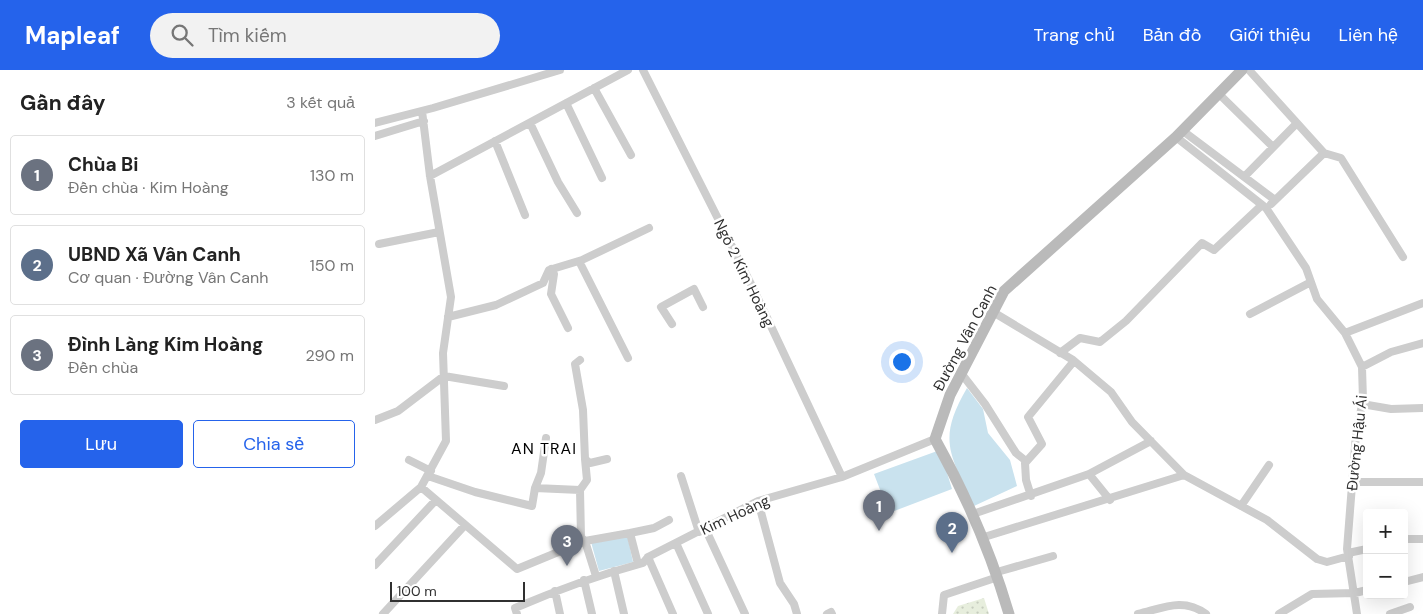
<!DOCTYPE html>
<html lang="vi">
<meta charset="utf-8">
<style>
body{margin:0;font-family:"DM Sans",sans-serif;background:#f2f2f2;color:#222}
.controls{position:absolute;right:15px;bottom:15px;display:grid;overflow:hidden;border-radius:5px;box-shadow:0 5px 20px #0002}
.controls button{width:45px;height:45px;display:grid;place-items:center;padding:0;border:0;border-bottom:1px solid #e0e0e0;background:#fff;color:#222;font:25px sans-serif}
.scale{position:absolute;left:15px;bottom:12px;width:135px;box-sizing:border-box;padding-left:5px;border:2px solid #303030;border-top:0;font-size:14px;line-height:18px;white-space:nowrap;color:#303030;-webkit-text-stroke:4px #fff;paint-order:stroke}
.you{position:absolute;left:526px;top:291px;width:18px;height:18px;margin:-12px;border:4px solid #fff;border-radius:50%;background:#1a73e8;box-shadow:0 0 0 8px #1a73e833}
.badge{display:grid;place-items:center;width:32px;height:32px;border-radius:50%;background:#2563eb;color:#fff;font-size:16px;font-weight:700}
.pin{position:absolute;translate:-50% -41px;filter:drop-shadow(0 1px 2px #0008)}
.pin::after{content:'';position:absolute;top:26px;width:18px;height:15px;background:inherit;clip-path:polygon(0 0,100% 0,50% 100%)}
.list{margin:0;padding:0;list-style:none}
h2{display:flex;justify-content:space-between;align-items:center;height:65px;margin:0;padding:0 20px;font-size:21px}
h2 small{font-size:16px;font-weight:400;color:#767676}
.list li{display:grid;grid-template-columns:32px 1fr auto;gap:15px;align-items:center;box-sizing:border-box;height:80px;margin:0 10px 10px;padding:0 10px;border:1px solid #e0e0e0;border-radius:5px}
.list b{display:block;font-size:19px;white-space:nowrap}
.list p{margin:0;font-size:16px;white-space:nowrap;color:#767676}
.list em{font-size:16px;font-style:normal;color:#767676}
.actions{display:flex;gap:10px;padding:15px 20px}
.actions a{flex:1;padding:11px 0;border:1px solid #2563eb;border-radius:5px;text-align:center;font-size:18px;color:#2563eb}
.actions .main{background:#2563eb;color:#fff}
.icon{flex:none;width:28px;height:28px;fill:none;stroke:currentColor;stroke-width:2;stroke-linecap:round;stroke-linejoin:round}
.map{position:relative;flex:none;width:1048px;height:544px;overflow:hidden}
header{display:flex;align-items:center;gap:30px;box-sizing:border-box;height:70px;padding:0 25px;background:#2563eb;color:#fff}
header strong{font-size:24px}
nav{display:flex;gap:28px;margin-inline-start:auto;font-size:18px}
.search{width:350px;height:45px;background:#f2f2f2;display:flex;align-items:center;gap:12px;box-sizing:border-box;padding:0 18px;border-radius:28px;color:#767676;font-size:19px}
main{display:flex}
aside{flex:1;background:#fff}
.map>svg:first-child{display:block}
.park{fill:url(#park-dots)}
.water{fill:#c9e2ee}
.lines{fill:none;stroke-linecap:round;stroke-linejoin:round}
.street{stroke:#cdcdcd;stroke-width:8}
.secondary{stroke:#bababa;stroke-width:11}
.labels{text-anchor:middle;stroke-width:5;stroke-linejoin:round;paint-order:stroke}
.street-label{font-size:15px;fill:#303030;stroke:#fff}
.neighbourhood-label{font-size:16px;letter-spacing:1px;fill:#000;stroke:#fff}
</style>
<header>
<strong>Mapleaf</strong>
<div class="search"><svg class="icon" aria-label="search" viewBox="0 0 24 24"><circle cx="10" cy="10" r="6"/><path d="M15 15l6 6"/></svg>Tìm kiếm</div>
<nav><a>Trang chủ</a><a>Bản đồ</a><a>Giới thiệu</a><a>Liên hệ</a></nav>
</header>
<main>
<aside>
<h2>Gần đây<small>3 kết quả</small></h2>
<ul class="list">
<li><span class="badge" style="background:#6b7280">1</span><div><b>Chùa Bi</b><p>Đền chùa · Kim Hoàng</p></div><em>130 m</em></li>
<li><span class="badge" style="background:#5c6f8a">2</span><div><b>UBND Xã Vân Canh</b><p>Cơ quan · Đường Vân Canh</p></div><em>150 m</em></li>
<li><span class="badge" style="background:#6b7280">3</span><div><b>Đình Làng Kim Hoàng</b><p>Đền chùa</p></div><em>290 m</em></li>
</ul>
<div class="actions"><a class="main">Lưu</a><a>Chia sẻ</a></div>
</aside>
<div class="map">
<svg width="1048" height="544" viewBox="0 0 1048 544">
<defs>
<pattern id="park-dots" width="8" height="8" patternUnits="userSpaceOnUse" patternTransform="scale(1.25)"><rect width="8" height="8" fill="#e7eedd"/><path d="M2 2h.1M6 6h.1" fill="none" stroke="#c6ccbe" stroke-width="1.8" stroke-linecap="round"/></pattern>
</defs>
<rect width="100%" height="100%" fill="#fff"/>
<path class="park" d="M 609,528 L 614,544 L 578,544 L 583,536 Z"/>
<path class="water" d="M 592,318 L 608,339 L 613,363 L 635,390 L 642,416 L 599,436 C 576,385 561,371 592,318 Z
M 565,380 L 577,419 L 514,443 L 499,404 Z
M 252,464 L 258,492 L 224,501 L 216,472 Z"/>
<g class="lines">
<path class="street" d="M 268,0 L 377,216 L 467,407
M 874,0 L 949,83 L 966,88 L 1028,187
M 219,18 L 256,85
M 844,24 L 897,76
M 191,33 L 227,108
M 47,41 L 55,106 L 76,227 L 68,283 L 71,371 L 46,417 L 142,499 L 210,471 L 221,506
M 0,53 L 58,38 L 185,0
M 155,53 L 183,112 L 202,143
M 808,61 L 900,130
M 0,66 L 49,51
M 801,67 L 891,138 L 931,198 L 942,229 L 970,263 L 987,297 L 988,330 L 981,364 L 972,479 L 982,544
M 120,71 L 150,145
M 55,106 L 253,0
M 869,107 L 922,53
M 896,134 L 949,83
M 4,174 L 64,162
M 204,191 L 253,288
M 176,199 L 179,204 L 176,224 L 193,258
M 618,242 L 698,290 L 736,322 L 757,352 L 809,405 L 892,450 L 942,489 L 952,492 L 974,486
M 875,244 L 936,212
M 73,247 L 121,235 L 168,213 L 174,200 L 207,190 L 274,158
M 297,254 L 286,237 L 319,219 L 328,237
M 970,263 L 1048,233
M 685,283 L 705,268 L 725,272 L 751,251 L 827,173 L 839,180 L 887,135
M 205,290 L 200,294 L 208,340 L 210,389 L 215,393 L 232,389
M 987,297 L 1016,282 L 1048,273
M 586,303 L 610,334 L 641,383 L 651,391
M 987,334 L 1016,339 L 1048,338
M 0,350 L 23,341 L 69,306 L 129,316
M 34,390 L 56,401
M 714,404 L 735,430
M 53,406 L 100,422 L 157,436 L 160,418 L 166,403 L 171,368
M 306,406 L 324,462
M 978,412 L 1048,412
M 160,418 L 205,420 L 206,467 L 210,471 L 255,463 L 263,494
M 205,420 L 212,410 L 210,389
M 656,426 L 651,410 L 650,393 L 667,374 L 653,347 L 699,291
M 383,431 L 405,513 L 419,534 L 422,544
M 866,436 L 894,395
M 598,444 L 714,404 L 776,371
M 0,456 L 46,417
M 330,458 L 370,544
M 255,463 L 279,458 L 294,450
M 606,468 L 809,405
M 1029,469 L 1048,469
M 301,473 L 333,544
M 973,483 L 992,479
M 273,487 L 298,544
M 0,495 L 60,431
M 239,501 L 249,544
M 622,502 L 678,486
M 209,510 L 217,544
M 1029,512 L 1048,507
M 180,521 L 185,544
M 8,544 L 90,455
M 142,544 L 140,538 C 182,520 224,505 268,493 L 273,487 L 383,431 L 467,407 L 560,369
M 452,544 L 456,542 L 457,544
M 567,544 L 569,525 L 623,507
M 763,544 C 788,538 808,527 831,544
M 904,544 L 937,524 L 980,523 L 992,520
M 1015,544 L 1035,537"/>
<path class="secondary" d="M 634,544 C 616,483 591,425 560,369 L 575,325 L 629,221 L 801,67 L 867,0"/>
</g>
<g class="labels">
<g class="street-label">
<text transform="translate(369 203) rotate(64)" y="5">Ngõ 2 Kim Hoàng</text>
<text transform="translate(590 268) rotate(-62)" y="5">Đường Vân Canh</text>
<text transform="translate(982 373) rotate(-84)" y="5">Đường Hậu Ái</text>
<text transform="translate(360 445) rotate(-25)" y="5">Kim Hoàng</text>
</g>
<g class="neighbourhood-label">
<text x="169" y="384">AN TRAI</text>
</g>
</g>
</svg>
<div class="controls">
<button>+</button>
<button>−</button>
</div>
<div class="scale">100 m</div>
<div class="you"></div>
<div class="pin badge" style="left:504px;top:461px;background:#6b7280">1</div>
<div class="pin badge" style="left:577px;top:483px;background:#5c6f8a">2</div>
<div class="pin badge" style="left:192px;top:496px;background:#6b7280">3</div>
</div>
</main>
